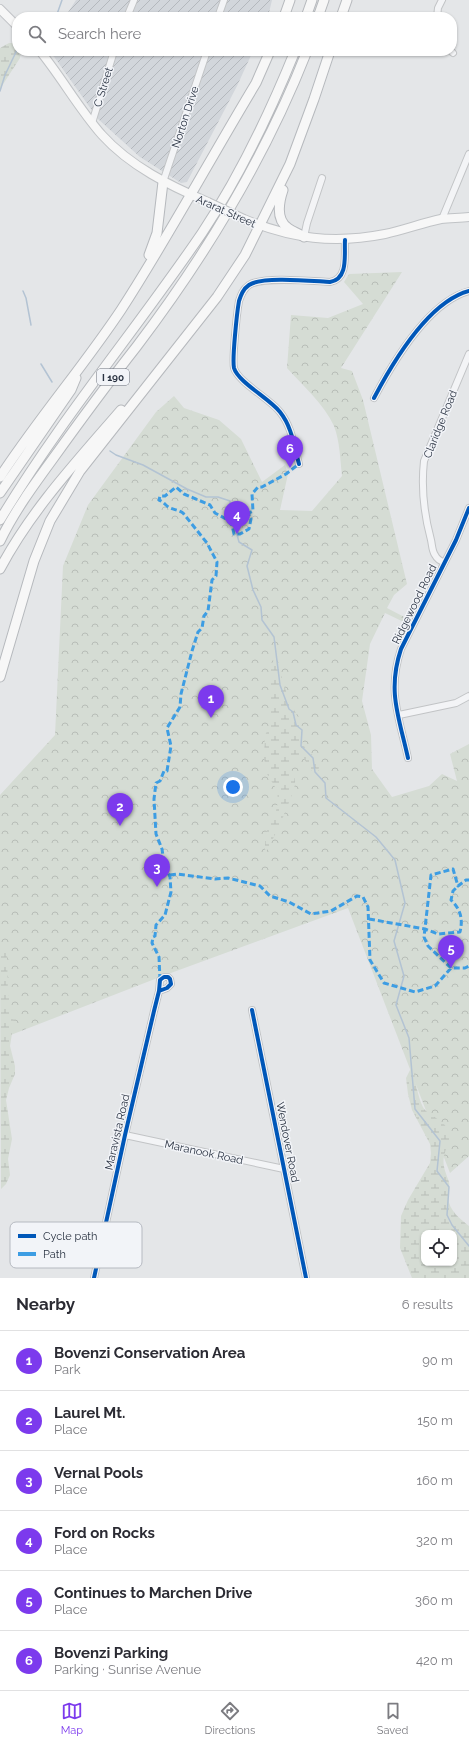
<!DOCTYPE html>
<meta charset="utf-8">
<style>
body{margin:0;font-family:Raleway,sans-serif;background:#f7f7f7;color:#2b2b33}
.controls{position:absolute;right:12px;bottom:12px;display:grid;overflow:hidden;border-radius:8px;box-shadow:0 1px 3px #0004}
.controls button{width:36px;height:36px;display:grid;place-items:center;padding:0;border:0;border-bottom:1px solid #e1e1e2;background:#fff;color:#2b2b33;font:20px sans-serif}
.you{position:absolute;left:233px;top:787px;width:14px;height:14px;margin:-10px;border:3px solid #fff;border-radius:50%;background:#1a73e8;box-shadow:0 0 0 6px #1a73e833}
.badge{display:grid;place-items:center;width:26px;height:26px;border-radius:50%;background:#7c3aed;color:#fff;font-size:13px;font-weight:700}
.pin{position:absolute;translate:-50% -33px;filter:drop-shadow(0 1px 2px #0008)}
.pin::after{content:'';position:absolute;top:21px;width:14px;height:12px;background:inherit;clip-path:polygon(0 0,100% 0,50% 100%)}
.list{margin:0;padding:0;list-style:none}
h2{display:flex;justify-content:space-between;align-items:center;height:52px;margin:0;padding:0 16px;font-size:17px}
h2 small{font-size:13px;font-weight:400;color:#7c7c81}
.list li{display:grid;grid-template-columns:26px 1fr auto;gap:12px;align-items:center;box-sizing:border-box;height:60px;padding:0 16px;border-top:1px solid #e1e1e2}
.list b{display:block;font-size:15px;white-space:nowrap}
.list p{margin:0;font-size:13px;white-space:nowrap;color:#7c7c81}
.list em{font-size:13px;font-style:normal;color:#7c7c81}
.icon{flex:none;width:22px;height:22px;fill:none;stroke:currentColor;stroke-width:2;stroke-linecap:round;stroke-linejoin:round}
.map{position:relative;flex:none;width:469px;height:1278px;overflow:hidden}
.search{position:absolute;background:#fff;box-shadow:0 1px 3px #0004;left:12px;right:12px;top:12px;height:44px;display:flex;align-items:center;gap:10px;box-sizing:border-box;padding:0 14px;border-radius:16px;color:#7c7c81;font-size:15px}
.sheet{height:412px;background:#fff}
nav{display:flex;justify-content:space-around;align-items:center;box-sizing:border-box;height:56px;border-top:1px solid #e1e1e2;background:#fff;font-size:11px;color:#7c7c81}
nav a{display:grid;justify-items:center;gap:2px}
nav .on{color:#7c3aed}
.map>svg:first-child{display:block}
.industrial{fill:url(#industrial-furrows)}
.forest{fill:url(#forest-crowns)}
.wetland{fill:url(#wetland-marsh);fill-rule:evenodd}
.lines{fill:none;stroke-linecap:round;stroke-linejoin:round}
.stream{stroke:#b3c3d3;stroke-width:1.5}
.minor-casing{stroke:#c2c4c6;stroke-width:8}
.major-casing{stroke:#c0c3c6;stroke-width:10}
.highway-casing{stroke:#b6b9bd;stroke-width:11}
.minor{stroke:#f3f4f6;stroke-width:6}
.major{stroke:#f7f7f7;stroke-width:8}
.highway{stroke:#f7f7f7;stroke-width:9}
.major-bridge-casing{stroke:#c0c3c6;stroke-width:10;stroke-linecap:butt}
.major-bridge{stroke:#f7f7f7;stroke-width:8}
.quiet{stroke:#3d9de3;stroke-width:3;stroke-dasharray:6 3;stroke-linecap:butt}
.cycleway-casing{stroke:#f2f4f8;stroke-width:6}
.cycleway{stroke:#0057b8;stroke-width:4}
.labels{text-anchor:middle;stroke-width:3;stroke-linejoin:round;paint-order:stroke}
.shield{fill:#f2f4f8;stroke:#666d79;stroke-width:1}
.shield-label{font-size:10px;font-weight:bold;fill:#2a3342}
.street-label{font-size:11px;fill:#2a3342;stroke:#f2f4f8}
.key{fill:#f2f4f8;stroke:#b6bac1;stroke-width:1}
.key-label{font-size:11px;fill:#2a3342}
</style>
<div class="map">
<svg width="469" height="1278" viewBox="0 0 469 1278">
<defs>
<pattern id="industrial-furrows" width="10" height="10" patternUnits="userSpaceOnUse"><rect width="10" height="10" fill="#d2d6db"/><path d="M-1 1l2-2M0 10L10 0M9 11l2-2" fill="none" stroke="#b4b8bd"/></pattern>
<pattern id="forest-crowns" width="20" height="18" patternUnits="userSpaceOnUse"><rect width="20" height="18" fill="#d5dcd4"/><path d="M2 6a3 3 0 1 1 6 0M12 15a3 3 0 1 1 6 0" fill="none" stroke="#b7bdb7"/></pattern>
<pattern id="wetland-marsh" width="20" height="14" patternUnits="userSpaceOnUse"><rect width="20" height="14" fill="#d5dcd4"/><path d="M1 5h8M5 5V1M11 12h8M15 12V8" fill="none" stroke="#b7bdb7"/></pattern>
</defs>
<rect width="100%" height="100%" fill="#e4e6e8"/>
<path class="industrial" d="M 76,0 L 272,0 L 268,17 L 65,17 Z
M 50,51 L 253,51 L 237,86 L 187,182 L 181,183 L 140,157 L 98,119 Z"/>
<path class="forest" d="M 402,272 L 341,368 L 352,371 L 363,400 L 407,584 L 394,595 L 387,608 L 410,620 L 408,624 L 385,613 L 370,644 L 362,701 L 371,735 L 372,769 L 392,797 L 429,786 L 442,774 L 457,781 L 450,754 L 469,744 L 469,1156 L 450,1173 L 348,908 L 160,977 L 3,1038 L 0,985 L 0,795 L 55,735 L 63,566 L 88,505 L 156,412 L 174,396 L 184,408 L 219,420 L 241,439 L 262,482 L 285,465 L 288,474 L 280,510 L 312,511 L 342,476 C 340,459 340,442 334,426 C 324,404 303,386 287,368 L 291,315 L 328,318 L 363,304 L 344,282 L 349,274 Z"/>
<path class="wetland" d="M 9,43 L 13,43 L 17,45 L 17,51 L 21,51 L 20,58 L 0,89 L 0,48 Z
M 274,658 L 276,658 L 288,698 L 301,723 L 303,745 L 307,750 L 317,759 L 319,767 L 317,776 L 313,773 L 303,757 L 295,758 C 285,769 296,772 295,783 C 295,792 272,844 266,851 L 265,849 L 265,834 L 275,815 L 278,802 L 277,790 L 267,774 L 264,758 L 265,735 L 269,728 L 271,715 L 270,670 Z
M 0,947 L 4,949 L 7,954 L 8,992 L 14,1021 L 10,1046 L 15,1066 L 15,1074 L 9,1088 L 6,1100 L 12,1139 L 8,1159 L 10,1175 L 6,1184 L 1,1189 Z
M 411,1068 L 414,1072 C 415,1080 419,1103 425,1110 C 432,1117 446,1121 449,1133 C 451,1142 446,1147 444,1156 C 442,1166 446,1173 449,1182 C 450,1187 448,1193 448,1198 C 449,1210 460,1219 469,1226 L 469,1278 L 412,1278 L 400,1248 L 401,1216 L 408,1200 L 430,1163 L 431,1153 L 430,1144 L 412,1110 L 408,1094 L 406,1078 ZM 424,1233 L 454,1233 L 454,1263 L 424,1263 Z"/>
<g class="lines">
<path class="stream" d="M 56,17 L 62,0
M 0,91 L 5,75 L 17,50
M 23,291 L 26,298 L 31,325
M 41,364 L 52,382
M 110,451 L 116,455 L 143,465 L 187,489 L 206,497 L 218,497 L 230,501 L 231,513 L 239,542 L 252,550 L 247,566 L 253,590 L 261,607 L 262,620 L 274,637 L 280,685 L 289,709 L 293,712 L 296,725 L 302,730 L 301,746 L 313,758 L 315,772 L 325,783 L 326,798 L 376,837 L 395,860 L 405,903 L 394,941 L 404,976 L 396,1005 L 409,1038 L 415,1109 L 440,1141 L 437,1171 L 449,1187 L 447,1215 L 452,1225 L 469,1246"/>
<g class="minor-casing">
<path id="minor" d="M 127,17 L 134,0
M 218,17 L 224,0
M 437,17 L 438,8 L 442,0
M 451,51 L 453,53
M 92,123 L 114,51
M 163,182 L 207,51
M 442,219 L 469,154
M 304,237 L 307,223 L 322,178
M 374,398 C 393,362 428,302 469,291
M 299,464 C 294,446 292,427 280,412 C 270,399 238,382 234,368 C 232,359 237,312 239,301 C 241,295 243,289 249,285 C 262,276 311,281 330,282 C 349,279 344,254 345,240
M 444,562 C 440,561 437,559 435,555 C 432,551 432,544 431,540 C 424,514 421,488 424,461 L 469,354
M 399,715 L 456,703 L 469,696
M 408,758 C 399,717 387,691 401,649 L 456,540 L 469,508
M 252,1010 L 306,1278
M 125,1135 L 284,1169
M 94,1278 L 125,1135 L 154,1011 L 159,991 L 167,988 L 171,984 L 170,979 L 168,977 L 164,977 L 160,980 L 159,991"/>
</g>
<g class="major-casing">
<path id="major" d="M 0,9 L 17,26
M 40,51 C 62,78 79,109 102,135 C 130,166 170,186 208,202
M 244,219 C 292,239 334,244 385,234 C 404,230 422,223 441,219 C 451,218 460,218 469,217"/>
</g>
<g class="highway-casing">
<path id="highway" d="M 284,17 L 290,0
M 306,17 L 312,0
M 318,17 L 324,0
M 341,17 L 347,0
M 283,190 C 279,202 275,219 288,228 C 293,232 299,233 304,237
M 149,255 L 157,233 L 163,182
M 0,477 C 38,419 83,367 121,310 C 169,236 210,159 256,83 L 270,51
M 0,493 L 71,390 L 76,378
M 0,520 C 60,420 136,330 202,233 C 240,176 269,115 295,51
M 0,541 C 14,512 33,486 52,460 C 80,421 108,383 137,346 C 206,255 265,158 307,51
M 0,569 C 31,510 78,460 121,410
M 0,677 L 34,561 L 50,521 L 80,471 L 217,297 L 245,255 L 290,164 L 314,99 L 330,51"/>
</g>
<use href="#minor" class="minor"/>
<use href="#major" class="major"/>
<use href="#highway" class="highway"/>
<g class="major-bridge-casing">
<path id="major-bridge" d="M 208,202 L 244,219"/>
</g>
<use href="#major-bridge" class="major-bridge"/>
<path class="quiet" d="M 170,875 L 177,874 L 215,879 L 228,878 L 260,886 L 270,896 L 289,902 L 311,914 L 331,911 L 357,896 L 363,897 L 368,907 L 370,960 L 384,983 L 415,992 L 435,986 L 451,968 L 465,968 L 469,966
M 369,919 L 425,929 L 438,934 L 460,932 C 463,919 461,910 451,900 L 453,891 L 458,886
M 451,968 L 428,946 L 424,937 L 431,875 L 453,869 L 458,886 L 466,880 L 469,880
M 160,980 L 159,957 L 152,943 L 153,937 L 155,936 L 156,925 L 165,915 L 171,892 L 170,877 L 164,863 L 162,849 L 156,834 L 154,799 L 156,783 L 160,781 L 164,771 L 167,771 L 171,746 L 167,728 L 180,707 L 181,694 L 192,651 L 198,632 L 202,628 L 204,616 L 208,611 L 212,580 L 216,576 L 217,562 L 207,543 L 183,513 C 178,510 175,510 170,508 C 166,506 164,502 159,500 L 160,496 L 165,496 L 176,487 L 184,494 L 210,505 L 215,513 L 226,519 L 232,525 L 234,534 L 240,534 L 249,529 L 251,519 L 249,517 L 249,513 L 253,511 L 252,494 L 258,487 L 262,487 L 286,474 L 299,464"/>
<g class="cycleway-casing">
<path id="cycleway" d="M 374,398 C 393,362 428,302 469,291
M 299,464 C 294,446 292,427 280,412 C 270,399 238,382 234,368 C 232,359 237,312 239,301 C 241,295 243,289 249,285 C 262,276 311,281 330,282 C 349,279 344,254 345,240
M 408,758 C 399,717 387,691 401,649 L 456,540 L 469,508
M 252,1010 L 306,1278
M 94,1278 L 125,1135 L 154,1011 L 159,991 L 167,988 L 171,984 L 170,979 L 168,977 L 164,977 L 160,980 L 159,991"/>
</g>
<use href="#cycleway" class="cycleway"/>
</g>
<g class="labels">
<rect class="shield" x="97" y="369" width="32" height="16" rx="3"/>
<g class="shield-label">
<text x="113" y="381">I 190</text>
</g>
<g class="street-label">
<text transform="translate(103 87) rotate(-73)" y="4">C Street</text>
<text transform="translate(185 117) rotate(-72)" y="4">Norton Drive</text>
<text transform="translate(226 211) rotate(24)" y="4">Ararat Street</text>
<text transform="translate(440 424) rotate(-68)" y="4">Claridge Road</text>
<text transform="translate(414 604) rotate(-64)" y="4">Ridgewood Road</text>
<text transform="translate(117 1132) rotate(-77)" y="4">Maravista Road</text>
<text transform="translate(288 1142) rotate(79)" y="4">Wendover Road</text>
<text transform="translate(204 1152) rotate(12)" y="4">Maranook Road</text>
</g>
</g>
<rect x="10" y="1222" width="132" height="46" rx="6" class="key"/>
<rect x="18" y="1234" width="18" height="4" fill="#0057b8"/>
<rect x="18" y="1252" width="18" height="4" fill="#3d9de3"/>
<g class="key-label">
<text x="43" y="1240">Cycle path</text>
<text x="43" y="1258">Path</text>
</g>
</svg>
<div class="controls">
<button><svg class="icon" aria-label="locate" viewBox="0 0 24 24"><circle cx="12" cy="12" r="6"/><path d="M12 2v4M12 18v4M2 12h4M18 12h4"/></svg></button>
</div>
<div class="you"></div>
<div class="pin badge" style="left:211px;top:718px">1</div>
<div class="pin badge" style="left:120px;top:826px">2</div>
<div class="pin badge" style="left:157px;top:887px">3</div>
<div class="pin badge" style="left:237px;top:534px">4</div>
<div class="pin badge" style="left:451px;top:968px">5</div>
<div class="pin badge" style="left:290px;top:468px">6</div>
<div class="search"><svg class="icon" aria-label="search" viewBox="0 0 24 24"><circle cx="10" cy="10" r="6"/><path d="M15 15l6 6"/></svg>Search here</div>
</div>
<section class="sheet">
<h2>Nearby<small>6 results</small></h2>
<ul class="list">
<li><span class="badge">1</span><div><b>Bovenzi Conservation Area</b><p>Park</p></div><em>90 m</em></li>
<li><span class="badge">2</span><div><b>Laurel Mt.</b><p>Place</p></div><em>150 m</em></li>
<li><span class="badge">3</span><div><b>Vernal Pools</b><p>Place</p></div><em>160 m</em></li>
<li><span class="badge">4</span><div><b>Ford on Rocks</b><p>Place</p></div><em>320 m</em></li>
<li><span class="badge">5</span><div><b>Continues to Marchen Drive</b><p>Place</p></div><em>360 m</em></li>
<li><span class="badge">6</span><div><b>Bovenzi Parking</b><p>Parking · Sunrise Avenue</p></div><em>420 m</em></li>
</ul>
</section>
<nav>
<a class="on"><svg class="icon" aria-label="map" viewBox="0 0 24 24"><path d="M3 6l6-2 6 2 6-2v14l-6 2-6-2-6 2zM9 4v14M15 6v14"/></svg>Map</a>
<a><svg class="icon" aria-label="directions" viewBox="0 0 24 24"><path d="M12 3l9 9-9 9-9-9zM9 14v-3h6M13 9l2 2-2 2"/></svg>Directions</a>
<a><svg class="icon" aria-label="saved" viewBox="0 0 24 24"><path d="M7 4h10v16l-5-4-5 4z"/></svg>Saved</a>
</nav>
